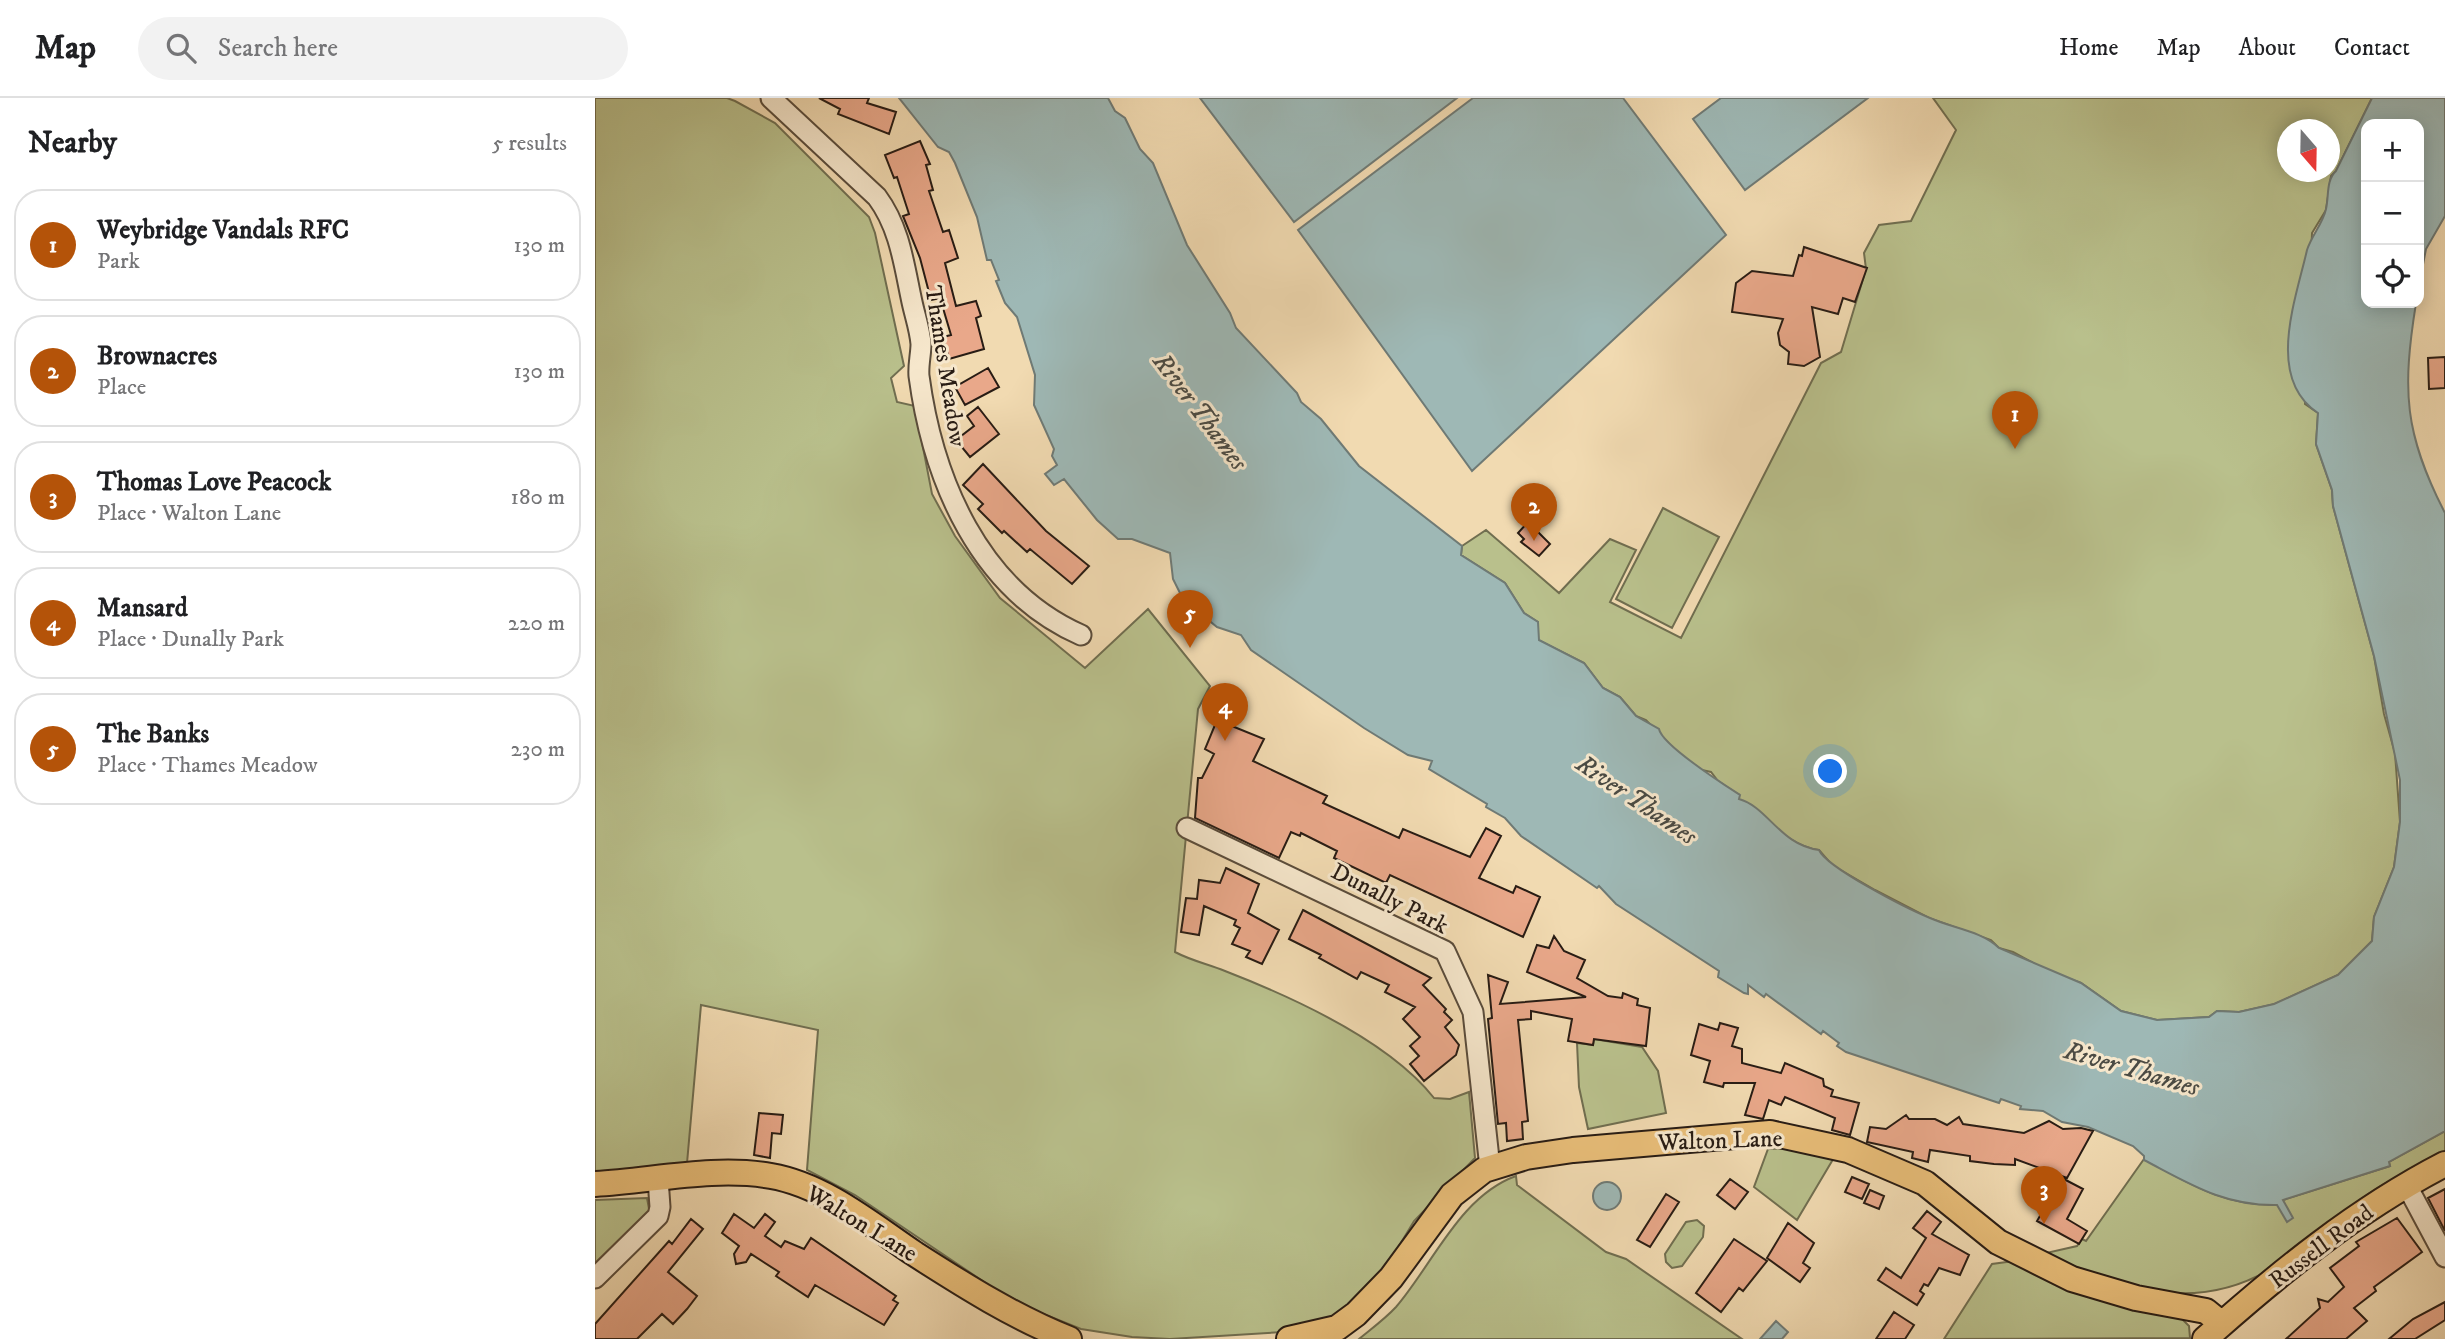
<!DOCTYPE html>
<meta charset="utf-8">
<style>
body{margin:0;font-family:"IM FELL DW Pica",serif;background:#f2f2f2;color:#202124}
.controls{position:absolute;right:21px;top:21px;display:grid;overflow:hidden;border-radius:14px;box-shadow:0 4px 18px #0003}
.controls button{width:63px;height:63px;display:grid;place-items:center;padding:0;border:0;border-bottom:2px solid #e0e0e0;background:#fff;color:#202124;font:35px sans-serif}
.compass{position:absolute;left:1682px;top:21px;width:63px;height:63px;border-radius:50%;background:#fff;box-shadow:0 4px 18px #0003;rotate:160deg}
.you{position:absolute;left:1236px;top:674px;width:24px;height:24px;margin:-18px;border:5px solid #fff;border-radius:50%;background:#1a73e8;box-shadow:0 0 0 10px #1a73e833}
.badge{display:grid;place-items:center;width:46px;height:46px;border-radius:50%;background:#b45309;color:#fff;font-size:23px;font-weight:700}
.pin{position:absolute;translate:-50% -58px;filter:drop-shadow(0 2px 4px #0008)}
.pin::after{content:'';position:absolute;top:37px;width:24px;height:21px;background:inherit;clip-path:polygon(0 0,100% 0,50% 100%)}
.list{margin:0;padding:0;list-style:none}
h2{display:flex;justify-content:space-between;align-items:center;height:91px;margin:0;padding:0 28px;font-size:30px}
h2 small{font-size:23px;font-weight:400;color:#757577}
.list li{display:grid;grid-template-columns:46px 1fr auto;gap:21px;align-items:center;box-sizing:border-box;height:112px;margin:0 14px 14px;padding:0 14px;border:2px solid #e0e0e0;border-radius:28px}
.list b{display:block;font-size:26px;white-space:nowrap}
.list p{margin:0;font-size:23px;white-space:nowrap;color:#757577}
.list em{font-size:23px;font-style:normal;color:#757577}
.icon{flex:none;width:38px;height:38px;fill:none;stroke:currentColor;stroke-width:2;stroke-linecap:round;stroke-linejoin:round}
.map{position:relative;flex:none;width:1850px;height:1241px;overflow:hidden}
header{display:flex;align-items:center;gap:42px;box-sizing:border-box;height:98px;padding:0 35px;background:#fff;border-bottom:2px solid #e0e0e0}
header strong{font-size:33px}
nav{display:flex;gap:38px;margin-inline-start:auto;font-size:24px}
.search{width:490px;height:63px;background:#f2f2f2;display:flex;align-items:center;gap:18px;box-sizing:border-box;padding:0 24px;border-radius:38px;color:#757577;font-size:26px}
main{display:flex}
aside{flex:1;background:#fff}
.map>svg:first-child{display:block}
.green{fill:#b9c08c;stroke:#706e50;stroke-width:2;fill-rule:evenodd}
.water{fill:#9eb8b5;stroke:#6f7a75;stroke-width:2}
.building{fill:#e9a88a;stroke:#281c14;stroke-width:2}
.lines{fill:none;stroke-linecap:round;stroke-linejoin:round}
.minor-casing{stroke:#5a4c3b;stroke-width:23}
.major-casing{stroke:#281c14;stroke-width:28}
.minor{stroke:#f6e7cc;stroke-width:19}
.major{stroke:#e8bd78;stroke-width:24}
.labels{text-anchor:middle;stroke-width:6;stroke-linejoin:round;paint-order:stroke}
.street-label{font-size:24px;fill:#281c14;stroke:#f6e7cc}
.water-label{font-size:26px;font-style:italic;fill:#4b4b44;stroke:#f6e7cc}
</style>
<header>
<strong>Map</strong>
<div class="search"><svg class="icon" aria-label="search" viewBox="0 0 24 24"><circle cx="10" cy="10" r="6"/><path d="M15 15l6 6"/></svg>Search here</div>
<nav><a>Home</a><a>Map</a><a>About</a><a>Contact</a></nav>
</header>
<main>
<aside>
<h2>Nearby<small>5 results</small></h2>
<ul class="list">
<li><span class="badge">1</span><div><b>Weybridge Vandals RFC</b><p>Park</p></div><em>130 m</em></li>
<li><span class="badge">2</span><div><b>Brownacres</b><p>Place</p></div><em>130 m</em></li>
<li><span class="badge">3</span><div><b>Thomas Love Peacock</b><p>Place · Walton Lane</p></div><em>180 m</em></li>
<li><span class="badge">4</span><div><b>Mansard</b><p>Place · Dunally Park</p></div><em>220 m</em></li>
<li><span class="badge">5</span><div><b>The Banks</b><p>Place · Thames Meadow</p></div><em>230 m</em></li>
</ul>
</aside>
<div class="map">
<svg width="1850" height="1241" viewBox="0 0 1850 1241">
<rect width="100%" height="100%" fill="#f1dab1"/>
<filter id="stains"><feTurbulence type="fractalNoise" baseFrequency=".00286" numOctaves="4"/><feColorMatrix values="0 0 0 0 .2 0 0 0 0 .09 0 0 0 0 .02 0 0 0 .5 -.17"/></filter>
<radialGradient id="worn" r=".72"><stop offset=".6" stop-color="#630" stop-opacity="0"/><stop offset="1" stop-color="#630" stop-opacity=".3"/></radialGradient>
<path class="green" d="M 0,0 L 132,0 L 140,3 L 180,25 L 274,119 L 280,135 L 309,268 L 296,280 L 302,304 L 320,308 L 337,396 L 360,438 L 405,500 L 490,570 L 553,511 L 615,588 L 603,611 L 580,854 C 597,863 613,866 630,873 C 697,899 794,943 839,1000 L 855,1001 L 874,994 L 880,1060 L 819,1123 L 786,1178 L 739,1220 L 689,1234 L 575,1241 L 537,1239 L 486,1231 L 446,1215 L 401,1192 L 260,1097 L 212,1072 L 223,932 L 106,907 L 92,1065 L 0,1075 Z
M 1338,0 L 1777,0 L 1741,73 L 1736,78 L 1731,112 L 1717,135 L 1710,306 L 1723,315 L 1721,346 L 1737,392 L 1738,408 L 1779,558 L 1789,616 L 1800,655 L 1805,724 L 1799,769 L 1779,819 L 1777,843 L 1743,877 L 1680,906 L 1644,914 L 1622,913 L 1614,919 L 1562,922 L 1526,913 L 1486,885 L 1453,873 L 1418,854 L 1404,850 L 1396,842 L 1334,820 L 1280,792 L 1237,767 L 1224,752 C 1192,748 1170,717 1144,701 L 1144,697 L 1123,683 L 1116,674 L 1107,672 L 1083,655 L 1051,622 L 1041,618 L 1025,599 L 1008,590 L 989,565 L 943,542 L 943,524 L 929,515 L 910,485 L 866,457 L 867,448 L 891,432 L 964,495 L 1015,441 L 1041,452 L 1015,504 L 1086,540 L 1226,265 L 1246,254 L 1271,171 L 1269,155 L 1284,127 L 1316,123 L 1361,32 ZM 1692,32 L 1734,32 L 1734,74 L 1692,74 Z
M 1068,410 L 1124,439 L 1077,530 L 1021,501 Z
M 999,941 L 1047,949 L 1063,973 L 1071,1015 L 993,1031 L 984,989 L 982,945 L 998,947 Z
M 1850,1033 L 1850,1057 C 1831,1066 1811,1075 1793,1084 C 1754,1105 1719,1143 1682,1167 C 1605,1217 1527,1193 1451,1155 L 1482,1148 L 1487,1141 L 1491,1143 L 1549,1061 C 1595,1086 1629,1108 1682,1107 L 1688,1102 L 1795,1068 L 1794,1064 Z
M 1193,1050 L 1240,1058 L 1202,1122 L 1159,1089 L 1173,1051 Z
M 921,1078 L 922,1087 L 1011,1154 L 1031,1161 L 1147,1241 L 764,1241 C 776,1231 790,1221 801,1209 C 838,1166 865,1098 921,1078 Z
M 52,1100 L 55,1116 L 0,1170 L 0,1102 Z
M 1102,1122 L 1109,1128 L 1108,1139 L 1087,1168 L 1077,1170 L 1071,1164 L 1070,1156 L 1091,1124 Z
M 1419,1163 L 1585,1219 L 1594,1228 L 1595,1240 L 1349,1241 L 1397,1166 Z"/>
<path class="water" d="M 304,0 L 513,0 L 520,13 L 530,20 L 545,51 L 558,65 L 592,147 L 635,215 L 641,230 L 702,295 L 706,304 L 726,321 L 764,368 L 867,448 L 866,457 L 910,485 L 929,515 L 943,524 L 944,542 L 989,565 L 1008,590 L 1025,599 L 1041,618 L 1064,631 C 1067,647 1128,686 1145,697 L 1144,701 C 1173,709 1185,747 1224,752 C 1232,770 1313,811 1335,820 C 1357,830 1387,833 1404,850 L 1486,885 L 1526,913 L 1562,922 L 1614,919 L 1622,913 L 1644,914 L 1679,906 L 1743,877 L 1777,843 L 1779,819 L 1799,769 L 1805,724 L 1805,682 L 1779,558 L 1738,408 L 1737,392 L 1721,346 L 1723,315 C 1670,280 1701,201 1712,152 C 1717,137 1728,125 1731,111 C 1734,98 1731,82 1741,73 L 1777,0 L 1850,0 L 1850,118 L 1831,151 L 1824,187 L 1824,26 L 1771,26 L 1771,205 L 1821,205 C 1807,293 1809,335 1850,415 L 1850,1033 L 1794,1064 L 1795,1068 L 1688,1102 L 1698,1120 L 1692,1124 L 1682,1107 C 1629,1108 1595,1086 1549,1062 L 1549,1058 L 1538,1048 L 1493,1029 L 1467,1024 L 1448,1013 L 1425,1011 L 1426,1008 L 1406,1001 L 1404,1005 L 1251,954 L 1242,948 L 1244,945 L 1228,933 L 1226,936 L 1171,896 L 1169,899 L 1153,887 L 1153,896 L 1149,895 L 1123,879 L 1124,873 L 1021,806 L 1004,788 L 1002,790 L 926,738 L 910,720 L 891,709 L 892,706 L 834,671 L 837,663 L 813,657 L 769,630 L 656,552 L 646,537 L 622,529 L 588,501 L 578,481 L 575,455 L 537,441 L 523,441 L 502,422 L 469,381 L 459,387 L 450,376 L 462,367 L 457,358 L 459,351 L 439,307 L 440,277 L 422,219 L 410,205 L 401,183 L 404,182 L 396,162 L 392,162 L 382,119 L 360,65 L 354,54 L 343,49 Z
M 605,0 L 862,0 L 699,124 Z
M 878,0 L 1028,0 L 1131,137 L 877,373 L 703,132 Z
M 1126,0 L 1273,0 L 1150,92 L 1098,21 Z
M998 1098a14 14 0 1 1 28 0a14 14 0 1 1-28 0Z
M 1181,1223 L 1193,1234 L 1187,1241 L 1165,1241 Z"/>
<path class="building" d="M 224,0 L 274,0 L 272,5 L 301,14 L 294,36 L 243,16 L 245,11 Z
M 325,43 L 335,66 L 331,67 L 338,92 L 334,93 L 348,134 L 354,132 L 363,160 L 350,165 L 361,208 L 381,203 L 386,218 L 381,220 L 389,251 L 354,261 L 348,239 L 356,237 L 345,200 L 336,202 L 325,160 L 308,118 L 314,116 L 302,79 L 299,80 L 290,57 Z
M 1209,149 L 1272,170 L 1260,204 L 1248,200 L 1243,216 L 1217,209 L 1225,259 L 1209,268 L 1193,266 L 1194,254 L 1185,247 L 1183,235 L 1188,221 L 1137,214 L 1141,185 L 1157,173 L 1198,178 L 1204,157 L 1207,158 Z
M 1850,259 L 1850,290 L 1834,291 L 1833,260 Z
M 393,270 L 404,289 L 370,307 L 360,289 Z
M 383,309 L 404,336 L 375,359 L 361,342 L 379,328 L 372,318 Z
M 388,366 L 451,433 L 494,468 L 477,486 L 435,451 L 432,454 L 409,433 L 407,435 L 383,411 L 388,406 L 368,387 Z
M 933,424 L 955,446 L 944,458 L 926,444 L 929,441 L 923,435 Z
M 622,622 L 669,641 L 658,663 L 732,698 L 728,705 L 804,740 L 808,731 L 875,759 L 891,730 L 906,738 L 884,780 L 918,795 L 921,788 L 945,799 L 928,839 L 795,777 L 791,785 L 739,760 L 742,753 L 706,735 L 705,738 L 696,734 L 684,760 L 600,720 L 603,680 L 607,680 L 619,656 L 610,651 Z
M 631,770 L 664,786 L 653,815 L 684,832 L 667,866 L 651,859 L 655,853 L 637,846 L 645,830 L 639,827 L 641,822 L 609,808 L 604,837 L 586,834 L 591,800 L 602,801 L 604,782 L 625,785 Z
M 708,812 L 836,880 L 828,887 L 851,911 L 849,914 L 857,922 L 850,929 L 864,947 L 861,957 L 829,983 L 815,966 L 824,958 L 815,948 L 825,939 L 808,921 L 820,909 L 790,894 L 794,887 L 766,874 L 762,881 L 724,860 L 726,857 L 694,841 Z
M 959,838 L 969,853 L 990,862 L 982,880 L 1013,898 L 1027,900 L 1028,895 L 1043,901 L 1042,907 L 1055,910 L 1051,948 L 999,941 L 998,947 L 973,943 L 977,921 L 936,913 L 936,921 L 923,922 L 933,1023 L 927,1024 L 928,1041 L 912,1043 L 911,1025 L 903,1026 L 893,921 L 897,920 L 893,877 L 913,884 L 905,906 L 991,899 L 932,874 L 942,847 L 954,850 Z
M 1125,925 L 1143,930 L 1137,948 L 1147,951 L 1147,965 L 1186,975 L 1190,965 L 1228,981 L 1229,988 L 1238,992 L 1236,998 L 1264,1005 L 1255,1037 L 1237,1032 L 1240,1020 L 1190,999 L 1186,1007 L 1174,1002 L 1168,1021 L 1150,1017 L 1160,985 L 1129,985 L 1128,989 L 1109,984 L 1115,963 L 1096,957 L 1104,926 L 1123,932 Z
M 164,1015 L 188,1017 L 186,1036 L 177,1035 L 175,1060 L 159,1057 Z
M 1311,1017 L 1314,1021 L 1340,1021 L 1352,1027 L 1364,1019 L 1368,1026 L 1429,1035 L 1454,1023 L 1468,1031 L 1486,1030 L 1498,1033 L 1472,1080 L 1420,1061 L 1420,1067 L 1399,1066 L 1375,1063 L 1375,1058 L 1335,1052 L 1333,1064 L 1317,1060 L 1318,1054 L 1272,1044 L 1275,1029 L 1291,1031 Z
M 1463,1078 L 1488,1091 L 1472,1121 L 1492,1133 L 1484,1146 L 1442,1123 L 1449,1111 L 1445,1108 Z
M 1257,1079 L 1274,1086 L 1267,1101 L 1250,1094 Z
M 1135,1081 L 1153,1094 L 1140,1111 L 1122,1097 Z
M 1850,1091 L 1850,1133 L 1833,1100 Z
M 1275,1092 L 1289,1098 L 1284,1111 L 1269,1105 Z
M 1071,1096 L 1084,1104 L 1055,1149 L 1042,1142 Z
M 1332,1113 L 1346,1124 L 1337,1136 L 1374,1157 L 1365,1177 L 1344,1170 L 1333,1188 L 1329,1186 L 1325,1193 L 1329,1196 L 1322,1207 L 1283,1182 L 1291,1170 L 1306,1180 L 1331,1140 L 1318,1130 Z
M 139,1116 L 159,1130 L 170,1116 L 180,1124 L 170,1138 L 186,1149 L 190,1143 L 209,1151 L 216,1140 L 301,1198 L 298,1202 L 303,1205 L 289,1227 L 220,1187 L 213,1199 L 181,1178 L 184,1174 L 156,1156 L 151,1164 L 141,1166 L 139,1156 L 144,1148 L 127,1135 Z
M 1802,1120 L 1827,1154 L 1779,1189 L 1781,1193 L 1759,1210 L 1772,1223 L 1751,1241 L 1691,1241 L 1725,1210 L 1723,1201 L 1733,1204 L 1749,1189 L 1735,1170 L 1764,1148 L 1761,1144 Z
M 96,1121 L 108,1131 L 73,1174 L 102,1198 L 92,1211 L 78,1226 L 67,1216 L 42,1241 L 0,1241 L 0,1226 L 74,1143 L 77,1146 Z
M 1193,1125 L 1219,1145 L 1208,1165 L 1215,1170 L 1205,1184 L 1172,1160 Z
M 1139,1141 L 1172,1163 L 1148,1193 L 1144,1190 L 1126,1214 L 1101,1195 Z
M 1850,1204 L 1850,1222 L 1820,1241 L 1794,1241 L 1818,1221 Z
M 1299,1214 L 1319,1227 L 1310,1241 L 1281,1241 Z"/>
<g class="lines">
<g class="minor-casing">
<path id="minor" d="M 176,0 L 282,99 C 305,130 309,167 317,204 C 320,218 325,232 326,246 C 326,256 323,267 324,278 C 338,382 384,492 486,537
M 592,730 L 850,853 L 878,914 L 895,1070
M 1811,1086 L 1850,1159
M 0,1180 L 63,1118 L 65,1109 L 63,1081"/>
</g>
<g class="major-casing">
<path id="major" d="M 0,1086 C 57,1083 119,1068 176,1078 C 229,1087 277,1127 320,1156 C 370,1188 419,1219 474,1241
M 694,1241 L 742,1230 L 761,1216 L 796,1180 L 857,1097 L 889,1072 L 931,1059 L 978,1052 L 1175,1035 L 1253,1052 L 1330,1085 L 1403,1144 L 1477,1181 L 1541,1200 L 1611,1213 L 1627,1226
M 1610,1241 C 1684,1175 1761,1112 1850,1066"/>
</g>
<use href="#minor" class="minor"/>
<use href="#major" class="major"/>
</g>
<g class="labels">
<g class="street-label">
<text transform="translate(351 268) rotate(81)" y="8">Thames Meadow</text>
<text transform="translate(795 800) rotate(27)" y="8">Dunally Park</text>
<text transform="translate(1125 1042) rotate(-2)" y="8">Walton Lane</text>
<text transform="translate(267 1125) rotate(31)" y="8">Walton Lane</text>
<text transform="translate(1726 1148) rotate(-37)" y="8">Russell Road</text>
</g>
<g class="water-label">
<text transform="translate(606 313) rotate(53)" y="9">River Thames</text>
<text transform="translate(1042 701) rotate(34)" y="9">River Thames</text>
<text transform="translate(1537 970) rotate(16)" y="9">River Thames</text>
</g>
</g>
<rect width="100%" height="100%" filter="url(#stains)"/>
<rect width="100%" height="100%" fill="url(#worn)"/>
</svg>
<div class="controls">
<button>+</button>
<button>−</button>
<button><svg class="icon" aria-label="locate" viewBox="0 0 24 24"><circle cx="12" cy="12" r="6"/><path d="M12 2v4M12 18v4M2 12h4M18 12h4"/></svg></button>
</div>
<svg class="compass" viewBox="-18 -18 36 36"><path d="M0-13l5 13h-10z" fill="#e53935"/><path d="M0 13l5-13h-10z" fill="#757577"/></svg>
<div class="you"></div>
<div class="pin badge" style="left:1420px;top:351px">1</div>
<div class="pin badge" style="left:939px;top:443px">2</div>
<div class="pin badge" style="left:1449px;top:1126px">3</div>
<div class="pin badge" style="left:630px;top:643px">4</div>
<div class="pin badge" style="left:595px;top:550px">5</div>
</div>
</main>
